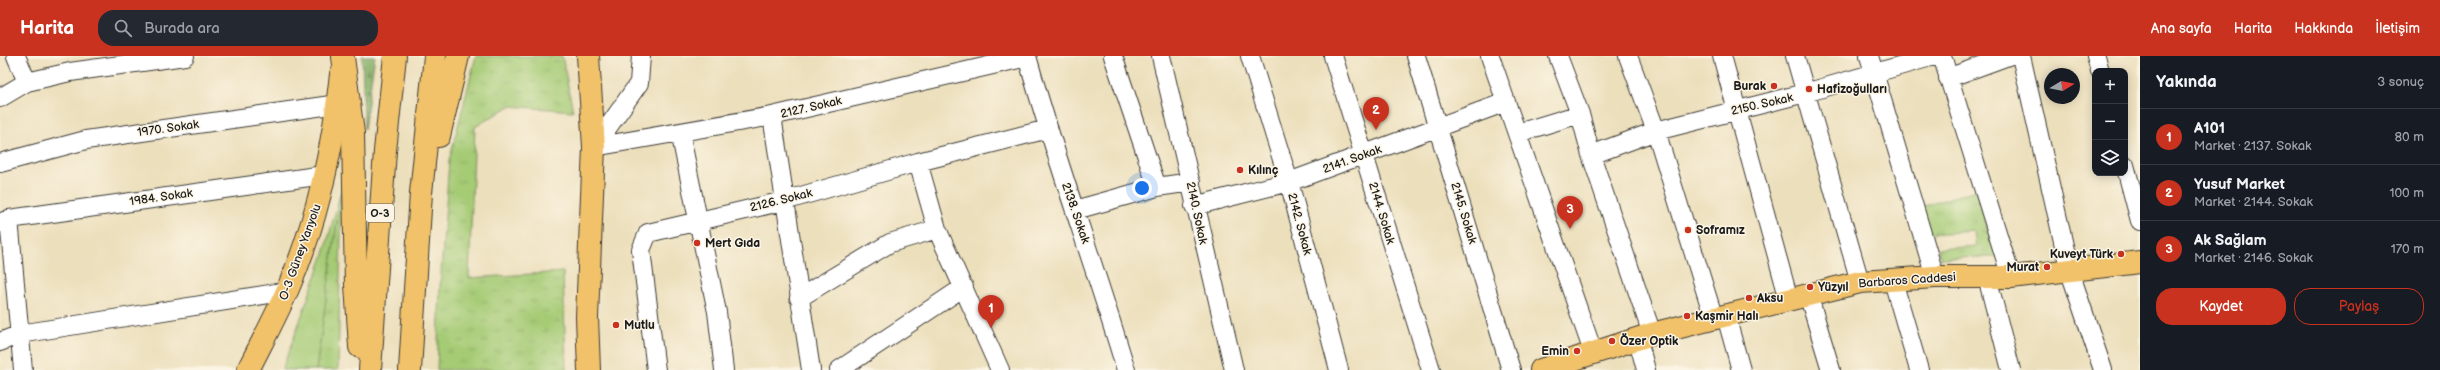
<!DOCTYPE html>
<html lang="tr">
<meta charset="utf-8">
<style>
body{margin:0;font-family:"Balsamiq Sans",sans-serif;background:#242831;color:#f1f3f6}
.controls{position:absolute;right:12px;top:12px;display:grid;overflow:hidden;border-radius:8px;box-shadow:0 2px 10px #0003}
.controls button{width:36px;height:36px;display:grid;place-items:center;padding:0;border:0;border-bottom:1px solid #363941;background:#171b24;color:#f1f3f6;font:20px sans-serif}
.compass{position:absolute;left:2044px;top:12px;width:36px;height:36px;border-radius:50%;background:#171b24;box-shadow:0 2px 10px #0003;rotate:80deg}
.you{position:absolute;left:1142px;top:132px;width:14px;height:14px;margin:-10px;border:3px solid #fff;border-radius:50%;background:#1a73e8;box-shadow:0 0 0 6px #1a73e833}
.badge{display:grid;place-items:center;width:26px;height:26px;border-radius:50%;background:#c8321e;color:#fff;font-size:13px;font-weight:700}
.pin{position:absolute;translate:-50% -33px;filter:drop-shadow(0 1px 2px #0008)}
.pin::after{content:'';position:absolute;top:21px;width:14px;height:12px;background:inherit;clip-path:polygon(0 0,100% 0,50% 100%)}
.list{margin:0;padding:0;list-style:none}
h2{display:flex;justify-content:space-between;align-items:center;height:52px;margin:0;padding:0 16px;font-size:17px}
h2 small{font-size:13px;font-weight:400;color:#9ea1a6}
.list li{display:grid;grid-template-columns:26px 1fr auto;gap:12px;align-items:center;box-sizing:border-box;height:56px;padding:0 16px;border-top:1px solid #363941}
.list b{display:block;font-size:15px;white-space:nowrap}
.list p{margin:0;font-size:13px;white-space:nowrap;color:#9ea1a6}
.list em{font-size:13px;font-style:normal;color:#9ea1a6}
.actions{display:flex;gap:8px;padding:12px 16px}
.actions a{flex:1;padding:9px 0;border:1px solid #c8321e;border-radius:16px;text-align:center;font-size:14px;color:#c8321e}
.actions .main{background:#c8321e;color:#fff}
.icon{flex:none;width:22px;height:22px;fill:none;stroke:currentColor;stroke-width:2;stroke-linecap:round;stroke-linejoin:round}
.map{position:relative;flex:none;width:2140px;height:314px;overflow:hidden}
header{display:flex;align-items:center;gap:24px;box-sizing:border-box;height:56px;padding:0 20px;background:#c8321e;color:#fff}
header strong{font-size:19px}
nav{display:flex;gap:22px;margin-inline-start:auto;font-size:14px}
.search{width:280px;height:36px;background:#242831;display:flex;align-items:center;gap:10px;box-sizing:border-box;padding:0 14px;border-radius:16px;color:#9ea1a6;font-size:15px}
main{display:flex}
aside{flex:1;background:#171b24}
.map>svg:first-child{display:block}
.grass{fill:url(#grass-tufts);stroke:#607448}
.forest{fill:url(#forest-firs);stroke:#506641}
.park{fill:#a5cb75;stroke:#607448}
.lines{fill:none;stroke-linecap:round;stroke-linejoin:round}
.minor-casing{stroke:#3b3934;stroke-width:20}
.major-casing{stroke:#3b3934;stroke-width:24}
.highway-casing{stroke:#3b3934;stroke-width:24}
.minor{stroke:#fff;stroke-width:18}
.major{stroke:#f2c26a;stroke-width:22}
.highway{stroke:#f2c26a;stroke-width:22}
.poi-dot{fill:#c8321e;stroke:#fcf5e5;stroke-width:1.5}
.labels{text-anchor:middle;stroke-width:3;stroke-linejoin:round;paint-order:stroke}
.shield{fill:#fcf5e5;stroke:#5f5d58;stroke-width:1}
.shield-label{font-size:11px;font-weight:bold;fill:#1c1c1c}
.poi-label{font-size:12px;font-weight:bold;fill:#1c1c1c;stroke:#fcf5e5;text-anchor:start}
.street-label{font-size:12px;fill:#1c1c1c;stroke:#fcf5e5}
</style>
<header>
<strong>Harita</strong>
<div class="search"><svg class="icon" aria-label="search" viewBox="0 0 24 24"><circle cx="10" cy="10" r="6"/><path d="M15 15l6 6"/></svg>Burada ara</div>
<nav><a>Ana sayfa</a><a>Harita</a><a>Hakkında</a><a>İletişim</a></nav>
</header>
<main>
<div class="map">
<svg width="2140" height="314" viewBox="0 0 2140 314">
<defs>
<pattern id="grass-tufts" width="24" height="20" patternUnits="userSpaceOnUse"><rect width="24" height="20" fill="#a5cb75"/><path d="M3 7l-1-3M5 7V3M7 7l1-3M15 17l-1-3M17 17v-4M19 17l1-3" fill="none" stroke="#8dae65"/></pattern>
<pattern id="forest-firs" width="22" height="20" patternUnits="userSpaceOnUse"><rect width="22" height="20" fill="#84af66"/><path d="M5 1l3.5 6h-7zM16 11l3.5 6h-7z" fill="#6b8e53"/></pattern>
</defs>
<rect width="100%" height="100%" fill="#fcf5e5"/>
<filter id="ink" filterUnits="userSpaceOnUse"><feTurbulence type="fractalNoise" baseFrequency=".025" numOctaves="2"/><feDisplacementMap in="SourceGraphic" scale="8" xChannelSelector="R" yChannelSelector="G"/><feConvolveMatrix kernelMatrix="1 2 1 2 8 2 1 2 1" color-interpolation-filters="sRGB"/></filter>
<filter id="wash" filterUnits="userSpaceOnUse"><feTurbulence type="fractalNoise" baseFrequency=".012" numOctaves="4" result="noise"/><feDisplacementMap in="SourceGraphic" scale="16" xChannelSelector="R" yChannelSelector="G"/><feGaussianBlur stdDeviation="0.9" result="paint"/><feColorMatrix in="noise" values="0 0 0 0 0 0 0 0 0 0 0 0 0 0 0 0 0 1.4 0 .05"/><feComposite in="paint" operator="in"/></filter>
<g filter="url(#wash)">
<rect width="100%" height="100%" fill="#ecdfbc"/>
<path class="grass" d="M 476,0 L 562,0 L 573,55 L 510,50 L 475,71 L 469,222 L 563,216 L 566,314 L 437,314 L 440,232 L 449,105 Z
M 342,131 L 338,314 L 316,314 Z
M 1976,134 L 1997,201 L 1940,202 L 1938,193 L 1976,190 L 1974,175 L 1929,178 L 1921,151 Z"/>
<path class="forest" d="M 362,0 L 375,0 L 364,73 Z"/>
<path class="park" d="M 342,131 L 316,314 L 282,314 L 324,198 Z"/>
</g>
<g filter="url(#ink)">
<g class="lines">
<g class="minor-casing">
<path id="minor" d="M 16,0 L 27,26
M 1027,0 C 1056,106 1095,209 1126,314
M 1113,0 L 1157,131
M 1161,0 L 1234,314
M 1250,0 L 1289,126 L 1339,314
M 1333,0 L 1431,314
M 1416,0 L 1511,314
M 1490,0 L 1593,296
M 1558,0 L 1580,58 L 1591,99 L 1652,278
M 1628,0 L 1656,75 L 1714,263
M 1722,0 L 1789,244
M 1795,0 L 1860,226
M 1869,0 L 1935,221
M 1942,0 L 2011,221
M 2021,0 L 2070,216 L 2103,314
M 2096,0 L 2100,15
M 1948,22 L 2008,0
M 0,42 L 27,26 L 70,16 L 185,0
M 772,60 L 811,314
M 680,76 L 717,256 L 724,314
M 1518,77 L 1580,58
M 594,91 L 772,60 L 1027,1
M 594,91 L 639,27 L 641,0
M 1591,99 L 1656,75 L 1805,37 L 1934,0
M 918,106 L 937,173 L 1000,314
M 0,107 L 86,84 L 338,48
M 2125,109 L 2140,165
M 1194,150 L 1289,126 L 1506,46
M 1075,154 L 1157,131 L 1191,126
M 9,163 L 23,314
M 0,167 L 9,163 L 324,119
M 1987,221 L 2011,314
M 1893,225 L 1919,314
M 1808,238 L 1831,314
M 799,242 L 890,187 L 937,173
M 1726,260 L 1741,314
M 1638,284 L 1646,314
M 0,286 L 20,278 L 288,235
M 656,314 L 641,194 L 648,177 L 784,145 L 918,106 L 1048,73
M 839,314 L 964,231"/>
</g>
<g class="major-casing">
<path id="major" d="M 588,0 L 594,91 L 587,261 L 589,314
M 248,314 C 261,288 275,262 287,235 C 317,167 333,92 341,18
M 1541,314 L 1652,278 L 1860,226 L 1935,221 L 2011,221 L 2140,206"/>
</g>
<g class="highway-casing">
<path id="highway" d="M 343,1 L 353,77 L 356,229 L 360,291
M 439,80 L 458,0
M 370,314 L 385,95 L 395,0
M 410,314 L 421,137 L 435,0"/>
</g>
<use href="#minor" class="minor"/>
<use href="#major" class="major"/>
<use href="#highway" class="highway"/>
</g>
</g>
<g class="poi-dot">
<circle cx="1774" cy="30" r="4"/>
<circle cx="1809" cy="33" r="4"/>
<circle cx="1240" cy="114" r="4"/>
<circle cx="1688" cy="174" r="4"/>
<circle cx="697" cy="187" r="4"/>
<circle cx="2121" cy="198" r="4"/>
<circle cx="2047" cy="211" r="4"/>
<circle cx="1810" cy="231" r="4"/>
<circle cx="1749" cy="242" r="4"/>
<circle cx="1687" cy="260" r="4"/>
<circle cx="616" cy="269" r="4"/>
<circle cx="1612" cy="285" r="4"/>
<circle cx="1577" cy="295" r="4"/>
</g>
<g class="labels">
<rect class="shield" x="366" y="148" width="28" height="18" rx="3"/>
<g class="shield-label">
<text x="380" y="161">O-3</text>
</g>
<g class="poi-label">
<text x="1766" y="34" text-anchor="end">Burak</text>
<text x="1817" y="37">Hafizoğulları</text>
<text x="1248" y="118">Kılınç</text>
<text x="1696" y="178">Soframız</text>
<text x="705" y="191">Mert Gıda</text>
<text x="2113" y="202" text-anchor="end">Kuveyt Türk</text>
<text x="2039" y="215" text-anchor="end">Murat</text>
<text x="1818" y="235">Yüzyıl</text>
<text x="1757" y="246">Aksu</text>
<text x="1695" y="264">Kaşmir Halı</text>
<text x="624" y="273">Mutlu</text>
<text x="1620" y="289">Özer Optik</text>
<text x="1569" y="299" text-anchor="end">Emin</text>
</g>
<g class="street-label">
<text transform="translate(1762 48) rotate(-13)" y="4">2150. Sokak</text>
<text transform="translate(811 51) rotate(-13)" y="4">2127. Sokak</text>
<text transform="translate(168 72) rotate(-8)" y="4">1970. Sokak</text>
<text transform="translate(1352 103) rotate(-20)" y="4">2141. Sokak</text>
<text transform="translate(161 141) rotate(-8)" y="4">1984. Sokak</text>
<text transform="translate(781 144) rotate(-14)" y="4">2126. Sokak</text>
<text transform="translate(1076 157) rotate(71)" y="4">2138. Sokak</text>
<text transform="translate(1197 157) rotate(78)" y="4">2140. Sokak</text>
<text transform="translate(1382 157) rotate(73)" y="4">2144. Sokak</text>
<text transform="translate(1464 157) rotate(73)" y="4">2145. Sokak</text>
<text transform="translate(1300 168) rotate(75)" y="4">2142. Sokak</text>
<text transform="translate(300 196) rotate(-70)" y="4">O-3 Güney Yanyolu</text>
<text transform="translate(1907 224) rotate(-4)" y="4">Barbaros Caddesi</text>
</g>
</g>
</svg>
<div class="controls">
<button>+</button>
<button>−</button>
<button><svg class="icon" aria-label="layers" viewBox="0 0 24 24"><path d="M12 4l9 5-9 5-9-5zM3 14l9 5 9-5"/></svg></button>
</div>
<svg class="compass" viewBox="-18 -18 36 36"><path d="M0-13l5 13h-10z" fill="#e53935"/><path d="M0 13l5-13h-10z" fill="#9ea1a6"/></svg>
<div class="you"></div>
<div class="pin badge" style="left:991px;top:272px">1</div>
<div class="pin badge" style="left:1376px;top:74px">2</div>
<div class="pin badge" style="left:1570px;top:173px">3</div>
</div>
<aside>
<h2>Yakında<small>3 sonuç</small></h2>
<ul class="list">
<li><span class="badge">1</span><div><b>A101</b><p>Market · 2137. Sokak</p></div><em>80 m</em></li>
<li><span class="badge">2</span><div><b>Yusuf Market</b><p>Market · 2144. Sokak</p></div><em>100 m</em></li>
<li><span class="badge">3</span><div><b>Ak Sağlam</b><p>Market · 2146. Sokak</p></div><em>170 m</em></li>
</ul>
<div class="actions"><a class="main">Kaydet</a><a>Paylaş</a></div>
</aside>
</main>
